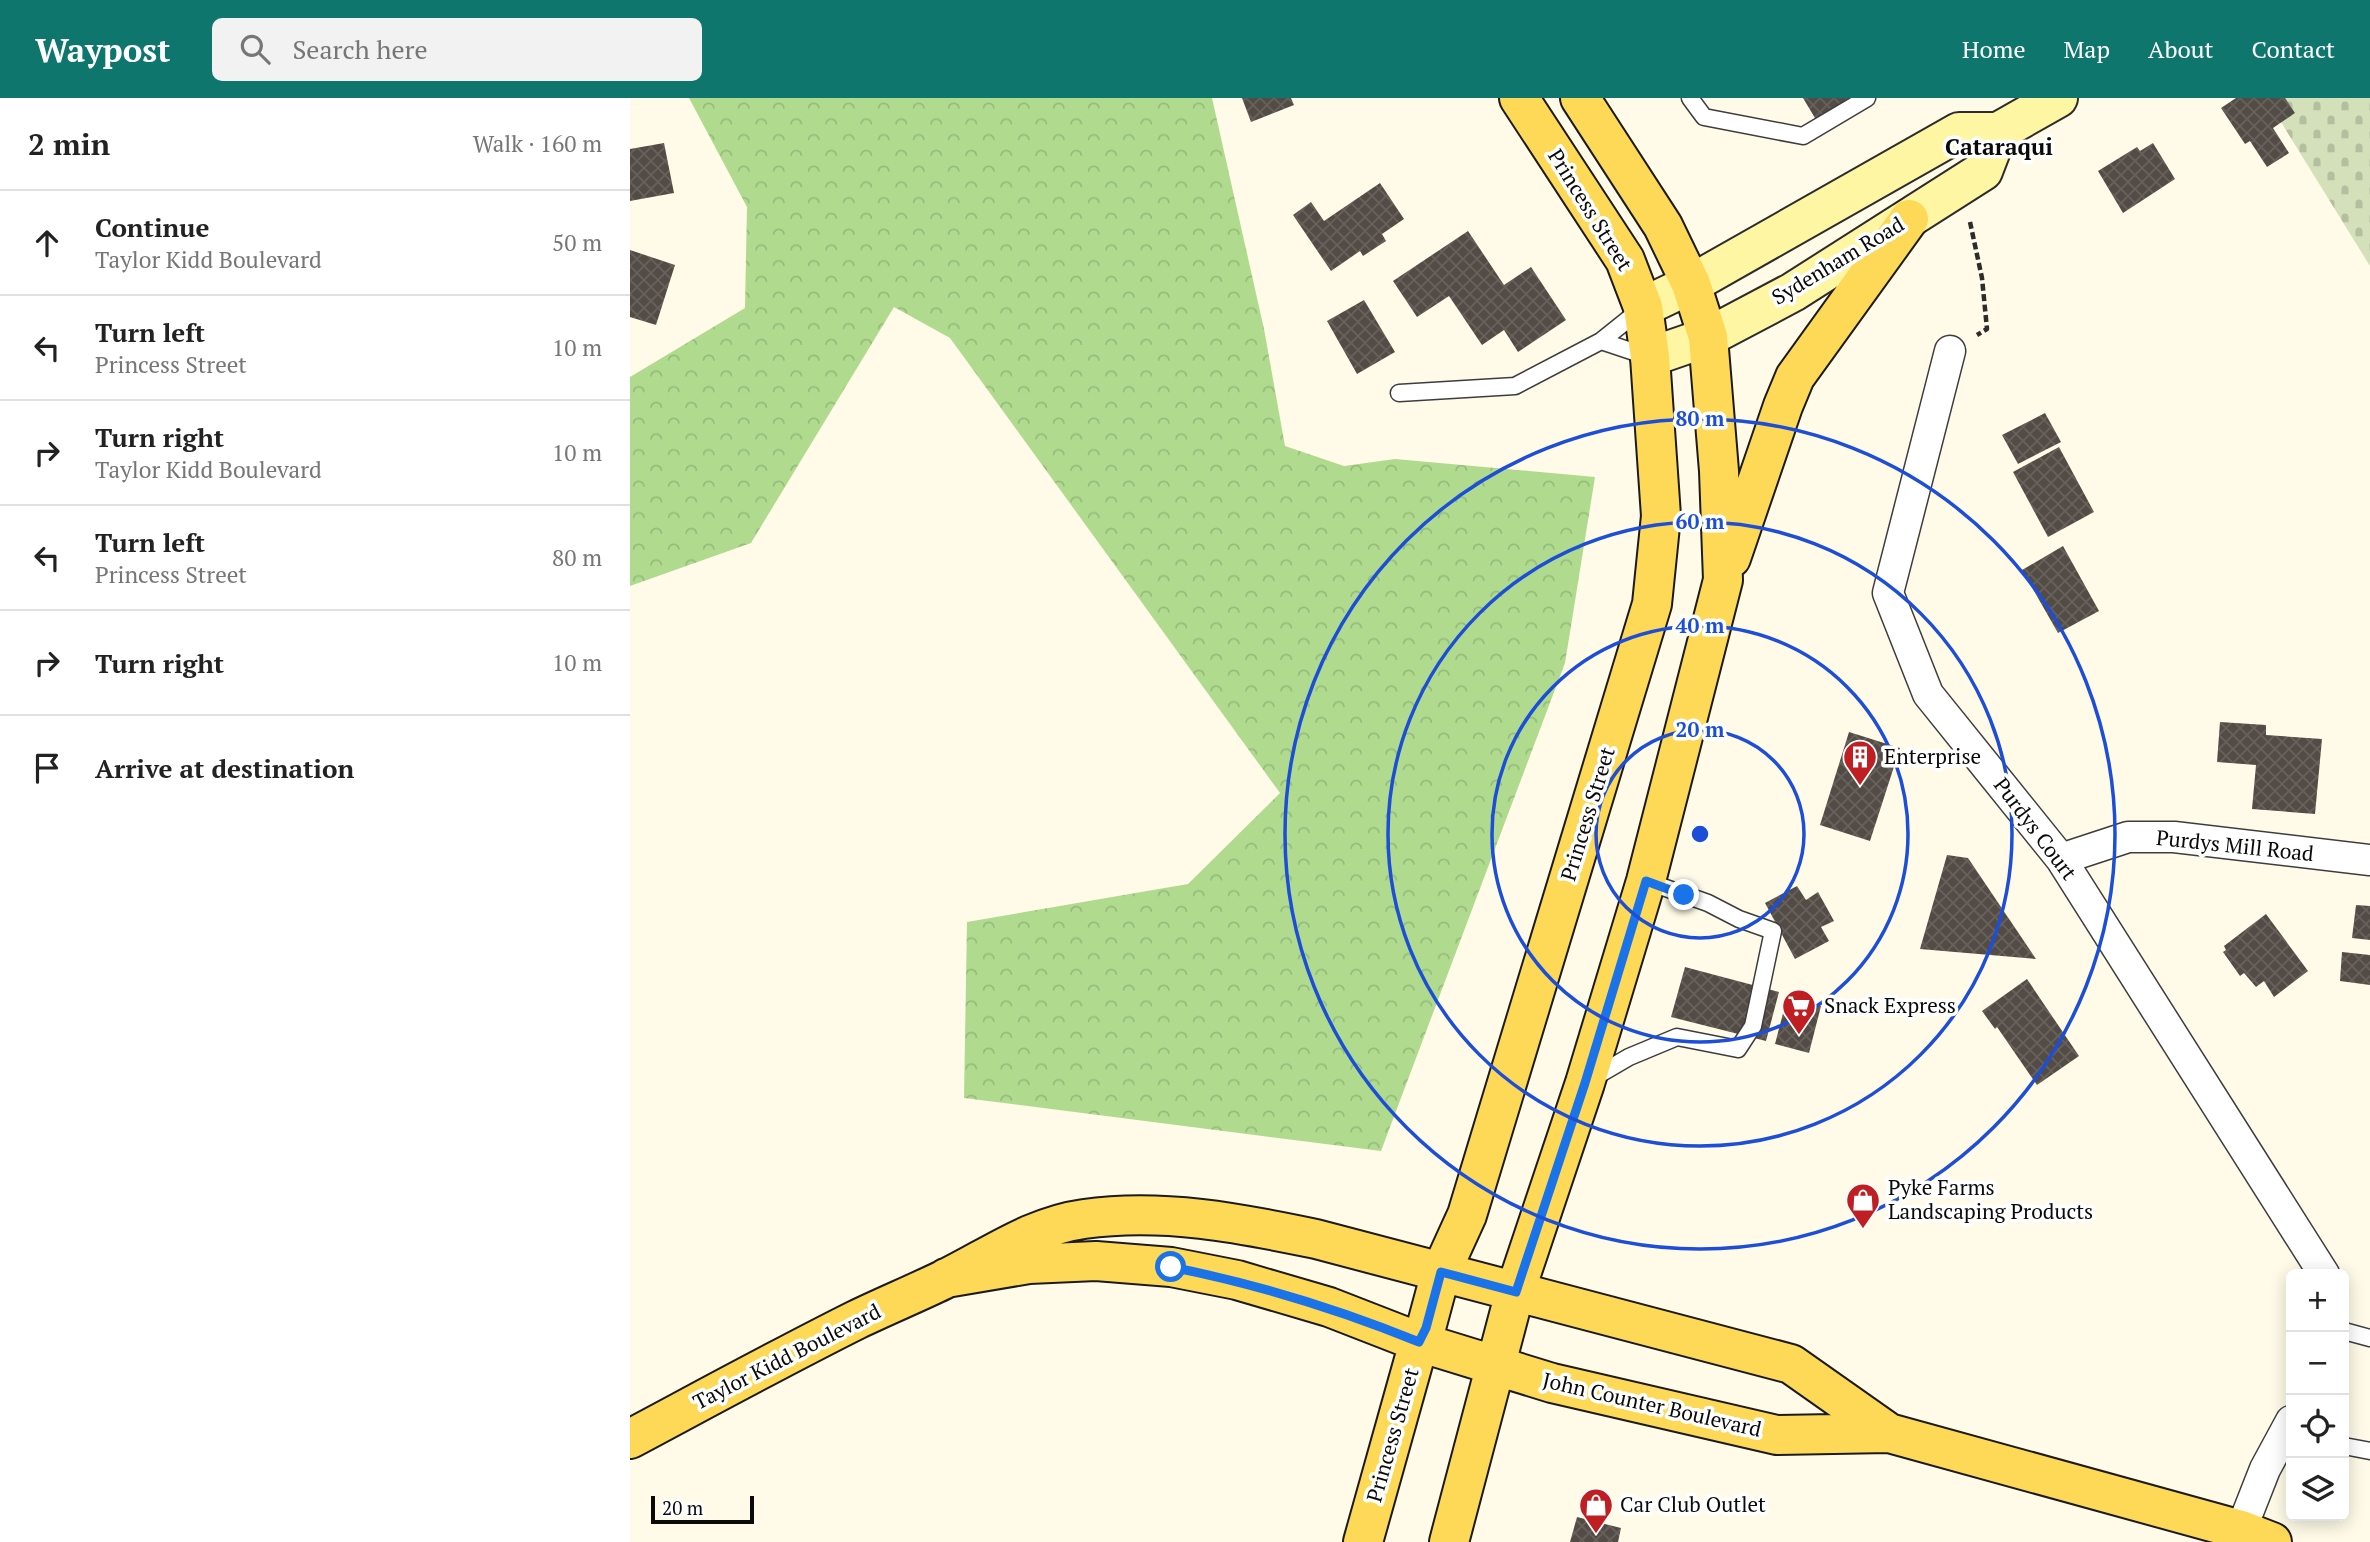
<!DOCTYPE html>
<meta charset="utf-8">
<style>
body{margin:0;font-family:"PT Serif",serif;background:#f2f2f2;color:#222}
.controls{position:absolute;right:21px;bottom:21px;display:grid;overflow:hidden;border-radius:10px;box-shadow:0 4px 18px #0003}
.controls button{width:63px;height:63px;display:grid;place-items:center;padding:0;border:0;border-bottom:2px solid #e0e0e0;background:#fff;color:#222;font:35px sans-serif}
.scale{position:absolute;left:21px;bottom:18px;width:103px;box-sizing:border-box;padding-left:7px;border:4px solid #0a0a0a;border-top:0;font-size:19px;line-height:24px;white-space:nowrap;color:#0a0a0a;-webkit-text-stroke:5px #fff;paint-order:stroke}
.stop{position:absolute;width:21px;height:21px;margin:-16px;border:5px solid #1a73e8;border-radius:50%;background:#fff}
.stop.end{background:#1a73e8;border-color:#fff;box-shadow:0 2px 7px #0008}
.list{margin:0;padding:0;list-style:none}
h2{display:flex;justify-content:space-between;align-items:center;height:91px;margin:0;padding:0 28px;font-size:30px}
h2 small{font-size:23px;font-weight:400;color:#767676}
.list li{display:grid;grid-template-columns:46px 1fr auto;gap:21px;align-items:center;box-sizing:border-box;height:105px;padding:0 28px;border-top:2px solid #e0e0e0}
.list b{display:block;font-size:26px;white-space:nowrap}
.list p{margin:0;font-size:23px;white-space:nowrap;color:#767676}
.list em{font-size:23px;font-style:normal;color:#767676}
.icon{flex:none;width:38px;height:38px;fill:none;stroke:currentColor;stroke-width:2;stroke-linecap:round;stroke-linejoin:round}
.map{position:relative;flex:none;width:1740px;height:1444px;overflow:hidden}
header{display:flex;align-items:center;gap:42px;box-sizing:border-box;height:98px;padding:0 35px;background:#0f766e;color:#fff}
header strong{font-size:33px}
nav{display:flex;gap:38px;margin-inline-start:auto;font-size:24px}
.search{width:490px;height:63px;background:#f2f2f2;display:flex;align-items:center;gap:18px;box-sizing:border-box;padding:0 24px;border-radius:10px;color:#767676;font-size:26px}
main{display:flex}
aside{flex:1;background:#fff}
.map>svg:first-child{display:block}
.forest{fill:url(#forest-crowns)}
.cemetery{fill:url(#cemetery-stones)}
.building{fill:url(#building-cross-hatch)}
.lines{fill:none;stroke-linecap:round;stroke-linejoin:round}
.service-casing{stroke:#3d3d3d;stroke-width:19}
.minor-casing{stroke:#3d3d3d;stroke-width:33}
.secondary-casing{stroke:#2c2c2c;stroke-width:42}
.primary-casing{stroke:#1b1b1b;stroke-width:42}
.path{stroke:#2c2c2c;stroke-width:4.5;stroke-dasharray:7 3.5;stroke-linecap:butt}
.service{stroke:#fff;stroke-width:16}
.minor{stroke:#fff;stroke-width:30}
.secondary{stroke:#fff6a3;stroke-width:38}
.primary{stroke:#fed958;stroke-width:38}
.route{stroke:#1a73e8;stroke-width:9}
.ring{fill:none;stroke:#1d4ed8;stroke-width:3.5}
.labels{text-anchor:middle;stroke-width:7;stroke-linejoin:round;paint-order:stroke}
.street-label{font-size:21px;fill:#0a0a0a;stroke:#fff}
.poi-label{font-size:21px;fill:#0a0a0a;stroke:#fff;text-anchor:start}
.neighbourhood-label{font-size:23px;font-weight:bold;fill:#0a0a0a;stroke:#fff}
.centre{fill:#1d4ed8;stroke:#fff;stroke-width:3.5}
.ring-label{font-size:21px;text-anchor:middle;font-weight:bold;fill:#1d4ed8;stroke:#fff;stroke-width:7;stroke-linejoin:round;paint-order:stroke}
</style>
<header>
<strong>Waypost</strong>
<div class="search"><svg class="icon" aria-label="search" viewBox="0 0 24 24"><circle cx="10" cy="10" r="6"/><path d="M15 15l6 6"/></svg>Search here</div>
<nav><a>Home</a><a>Map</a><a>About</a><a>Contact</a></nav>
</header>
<main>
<aside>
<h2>2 min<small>Walk · 160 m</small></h2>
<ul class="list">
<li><svg class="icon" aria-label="ahead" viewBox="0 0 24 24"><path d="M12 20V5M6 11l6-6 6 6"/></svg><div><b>Continue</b><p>Taylor Kidd Boulevard</p></div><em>50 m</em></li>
<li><svg class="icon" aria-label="left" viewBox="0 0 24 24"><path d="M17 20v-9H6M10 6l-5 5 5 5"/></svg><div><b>Turn left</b><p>Princess Street</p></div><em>10 m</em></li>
<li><svg class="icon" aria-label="right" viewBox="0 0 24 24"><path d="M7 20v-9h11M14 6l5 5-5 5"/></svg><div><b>Turn right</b><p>Taylor Kidd Boulevard</p></div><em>10 m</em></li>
<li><svg class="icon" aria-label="left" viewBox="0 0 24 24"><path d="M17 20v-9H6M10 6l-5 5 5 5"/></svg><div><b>Turn left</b><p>Princess Street</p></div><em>80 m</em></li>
<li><svg class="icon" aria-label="right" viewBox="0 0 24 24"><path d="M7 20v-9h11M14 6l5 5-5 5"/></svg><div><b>Turn right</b></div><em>10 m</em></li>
<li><svg class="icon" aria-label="arrive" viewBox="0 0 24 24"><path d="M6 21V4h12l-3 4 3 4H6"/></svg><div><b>Arrive at destination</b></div></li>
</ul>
</aside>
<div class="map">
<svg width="1740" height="1444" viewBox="0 0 1740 1444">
<defs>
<pattern id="forest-crowns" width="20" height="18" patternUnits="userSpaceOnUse" patternTransform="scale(1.75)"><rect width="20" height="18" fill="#b0db8f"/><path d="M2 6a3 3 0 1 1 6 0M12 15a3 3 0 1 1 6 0" fill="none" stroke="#96bb7a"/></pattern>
<pattern id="cemetery-stones" width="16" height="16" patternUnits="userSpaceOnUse" patternTransform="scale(1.75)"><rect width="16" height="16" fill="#d3e0ba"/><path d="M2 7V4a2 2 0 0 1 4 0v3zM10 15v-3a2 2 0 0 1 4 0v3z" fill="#b4bf9f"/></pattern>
<pattern id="building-cross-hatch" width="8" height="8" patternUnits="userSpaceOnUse" patternTransform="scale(1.75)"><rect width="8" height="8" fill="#534c46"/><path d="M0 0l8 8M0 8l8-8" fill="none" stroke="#67615c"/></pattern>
</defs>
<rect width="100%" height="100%" fill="#fffbe8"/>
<path class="forest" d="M 59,0 L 582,0 L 634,231 L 655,348 L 714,368 L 765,361 L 965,379 L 935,565 L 751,1053 L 334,1000 L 337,824 L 558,786 L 650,695 L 320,240 L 264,209 L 121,445 L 0,488 L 0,279 L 115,210 L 117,109 Z"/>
<path class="cemetery" d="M 1636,0 L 1740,0 L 1740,168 Z"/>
<path class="building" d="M 612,0 L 661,0 L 664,7 L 621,24 Z
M 1173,0 L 1230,0 L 1188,25 Z
M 1606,0 L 1655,0 L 1665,15 L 1643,30 L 1659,55 L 1637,69 L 1620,43 L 1615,46 L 1591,10 Z
M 34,45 L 44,95 L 0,103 L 0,51 Z
M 1523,45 L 1545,81 L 1493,115 L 1468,73 L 1507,49 L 1510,53 Z
M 750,85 L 774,121 L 752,136 L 756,143 L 733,158 L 730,153 L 701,173 L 663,117 L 681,104 L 694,123 Z
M 838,133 L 874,187 L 901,169 L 936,222 L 888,254 L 874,232 L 852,247 L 819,198 L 787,219 L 763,183 Z
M 0,152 L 45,167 L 26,227 L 0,219 Z
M 734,202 L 765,254 L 727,276 L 697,223 Z
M 1415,315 L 1431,344 L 1388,366 L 1372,337 Z
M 1429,349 L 1464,414 L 1418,439 L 1383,374 Z
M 1433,448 L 1469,513 L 1428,535 L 1392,472 Z
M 1590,624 L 1636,627 L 1636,637 L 1692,641 L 1685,716 L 1622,711 L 1626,667 L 1587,664 Z
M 1219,634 L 1270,650 L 1240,743 L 1190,727 Z
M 1317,757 L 1338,760 L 1406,861 L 1290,851 Z
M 1167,788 L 1176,802 L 1188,794 L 1204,823 L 1191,829 L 1199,843 L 1165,861 L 1135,805 Z
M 1726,807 L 1740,808 L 1740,842 L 1722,840 Z
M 1636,816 L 1678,873 L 1644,899 L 1634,883 L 1626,889 L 1614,875 L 1610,878 L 1593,854 L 1596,852 L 1594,848 Z
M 1712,854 L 1740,857 L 1740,887 L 1710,883 Z
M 1055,869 L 1149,894 L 1136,943 L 1041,919 Z
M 1397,881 L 1449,958 L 1407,987 L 1367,929 L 1365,931 L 1352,913 Z
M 1157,900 L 1191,908 L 1179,955 L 1145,946 Z
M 947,1419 L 991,1430 L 988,1444 L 940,1444 Z"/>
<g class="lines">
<g class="service-casing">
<path id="service" d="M 1060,0 L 1074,19 L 1173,38 L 1237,0
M 971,243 L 1019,259
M 769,295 L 885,288 L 971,243 L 1011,211
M 963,980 L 999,959 L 1047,939 L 1108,951 L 1123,928 L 1143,833 L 1109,821 L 1078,805 L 1016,783
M 1714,1233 L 1740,1240
M 1714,1348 L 1740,1353"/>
</g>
<g class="minor-casing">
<path id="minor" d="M 1320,253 L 1258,495 L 1298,596 L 1431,761 L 1694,1176
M 1431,761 L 1498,739 L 1544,739 L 1740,762
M 1611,1432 L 1635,1371 L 1661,1323"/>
</g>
<g class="secondary-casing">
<path id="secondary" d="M 1013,209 L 1061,186 L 1329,34 L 1368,34 L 1428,0
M 1020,259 L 1078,239 L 1163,194 L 1353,73 L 1368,34"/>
</g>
<g class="primary-casing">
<path id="primary" d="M 1101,460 L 1153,308 L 1165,279 L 1279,121
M 316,1180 L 399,1166 L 466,1163 L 541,1169 L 607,1182 L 699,1209 L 789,1244 L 922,1285 L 1147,1337 L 1259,1335 L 1611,1432 L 1642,1444
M 0,1341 C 75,1301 150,1260 226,1222 C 255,1208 284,1196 313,1182 C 360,1159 402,1128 454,1121 C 532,1110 610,1125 686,1141 L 1161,1266 L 1259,1335
M 733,1444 L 789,1244 L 796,1230 L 811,1174 L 837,1117 L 1022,506 L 1031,418 L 1020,259 L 1013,209 L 995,162 L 889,0
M 819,1444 L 885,1194 L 955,985 L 1016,783 L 1093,482 L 1089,373 L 1078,239 L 1061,186 L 1033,128 L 950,0"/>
</g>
<path class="path" d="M 1340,124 L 1352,180 L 1357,231 L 1347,237"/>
<use href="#service" class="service"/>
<use href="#minor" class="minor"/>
<use href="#secondary" class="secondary"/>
<use href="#primary" class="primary"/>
</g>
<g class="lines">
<path class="route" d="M 541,1169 C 627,1186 708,1211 789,1244 L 796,1230 L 811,1174 L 886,1194 L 955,985 L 1016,783 L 1054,797"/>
</g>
<g class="ring">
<circle cx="1070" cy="736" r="104"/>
<circle cx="1070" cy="736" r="208"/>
<circle cx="1070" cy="736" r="312"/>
<circle cx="1070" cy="736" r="415"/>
</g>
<defs>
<g id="building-pin" transform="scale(1.75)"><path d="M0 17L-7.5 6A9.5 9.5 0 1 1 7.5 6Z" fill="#bf1e23" stroke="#fff"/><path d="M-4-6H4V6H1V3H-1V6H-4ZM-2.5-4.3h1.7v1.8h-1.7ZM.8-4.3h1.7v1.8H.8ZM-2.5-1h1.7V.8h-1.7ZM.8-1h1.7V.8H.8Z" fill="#fff"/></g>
<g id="supermarket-pin" transform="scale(1.75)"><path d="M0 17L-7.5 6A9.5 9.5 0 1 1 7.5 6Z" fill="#bf1e23" stroke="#fff"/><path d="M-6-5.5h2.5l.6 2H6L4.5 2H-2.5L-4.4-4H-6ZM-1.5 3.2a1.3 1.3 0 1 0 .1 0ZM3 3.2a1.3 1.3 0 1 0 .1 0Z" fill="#fff"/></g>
<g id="shop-pin" transform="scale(1.75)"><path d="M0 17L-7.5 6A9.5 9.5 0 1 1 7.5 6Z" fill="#bf1e23" stroke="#fff"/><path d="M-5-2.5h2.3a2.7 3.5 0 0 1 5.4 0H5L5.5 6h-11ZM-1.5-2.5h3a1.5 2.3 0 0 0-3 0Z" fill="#fff"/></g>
</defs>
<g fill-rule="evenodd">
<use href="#building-pin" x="1230" y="659"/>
<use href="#supermarket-pin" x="1169" y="908"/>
<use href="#shop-pin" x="1233" y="1102"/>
<use href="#shop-pin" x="966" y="1407"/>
</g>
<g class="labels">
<g class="street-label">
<text transform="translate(960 112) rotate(58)" y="7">Princess Street</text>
<text transform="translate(1208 163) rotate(-31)" y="7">Sydenham Road</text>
<text transform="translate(958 716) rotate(-73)" y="7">Princess Street</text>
<text transform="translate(1405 731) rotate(53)" y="7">Purdys Court</text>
<text transform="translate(1605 748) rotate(6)" y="7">Purdys Mill Road</text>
<text transform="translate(157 1259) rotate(-27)" y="7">Taylor Kidd Boulevard</text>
<text transform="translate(1022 1307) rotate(13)" y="7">John Counter Boulevard</text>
<text transform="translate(763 1337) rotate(-74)" y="7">Princess Street</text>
</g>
<g class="poi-label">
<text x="1254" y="666">Enterprise</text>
<text x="1194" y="915">Snack Express</text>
<text x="1258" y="1097">Pyke Farms<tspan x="1258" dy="24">Landscaping Products</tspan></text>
<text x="990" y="1414">Car Club Outlet</text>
</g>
<g class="neighbourhood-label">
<text x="1369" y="57">Cataraqui</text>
</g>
</g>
<circle cx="1070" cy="736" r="10" class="centre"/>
<g class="ring-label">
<text x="1070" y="328">80 m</text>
<text x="1070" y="431">60 m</text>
<text x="1070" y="535">40 m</text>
<text x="1070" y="639">20 m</text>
</g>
</svg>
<div class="controls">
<button>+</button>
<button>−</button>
<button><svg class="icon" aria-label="locate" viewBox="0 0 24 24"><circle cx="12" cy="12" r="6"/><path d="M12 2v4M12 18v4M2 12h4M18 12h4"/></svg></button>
<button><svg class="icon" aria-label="layers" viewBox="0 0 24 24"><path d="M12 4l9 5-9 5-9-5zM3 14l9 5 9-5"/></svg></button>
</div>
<div class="scale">20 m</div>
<div class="stop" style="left:541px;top:1169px"></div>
<div class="stop end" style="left:1054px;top:797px"></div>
</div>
</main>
